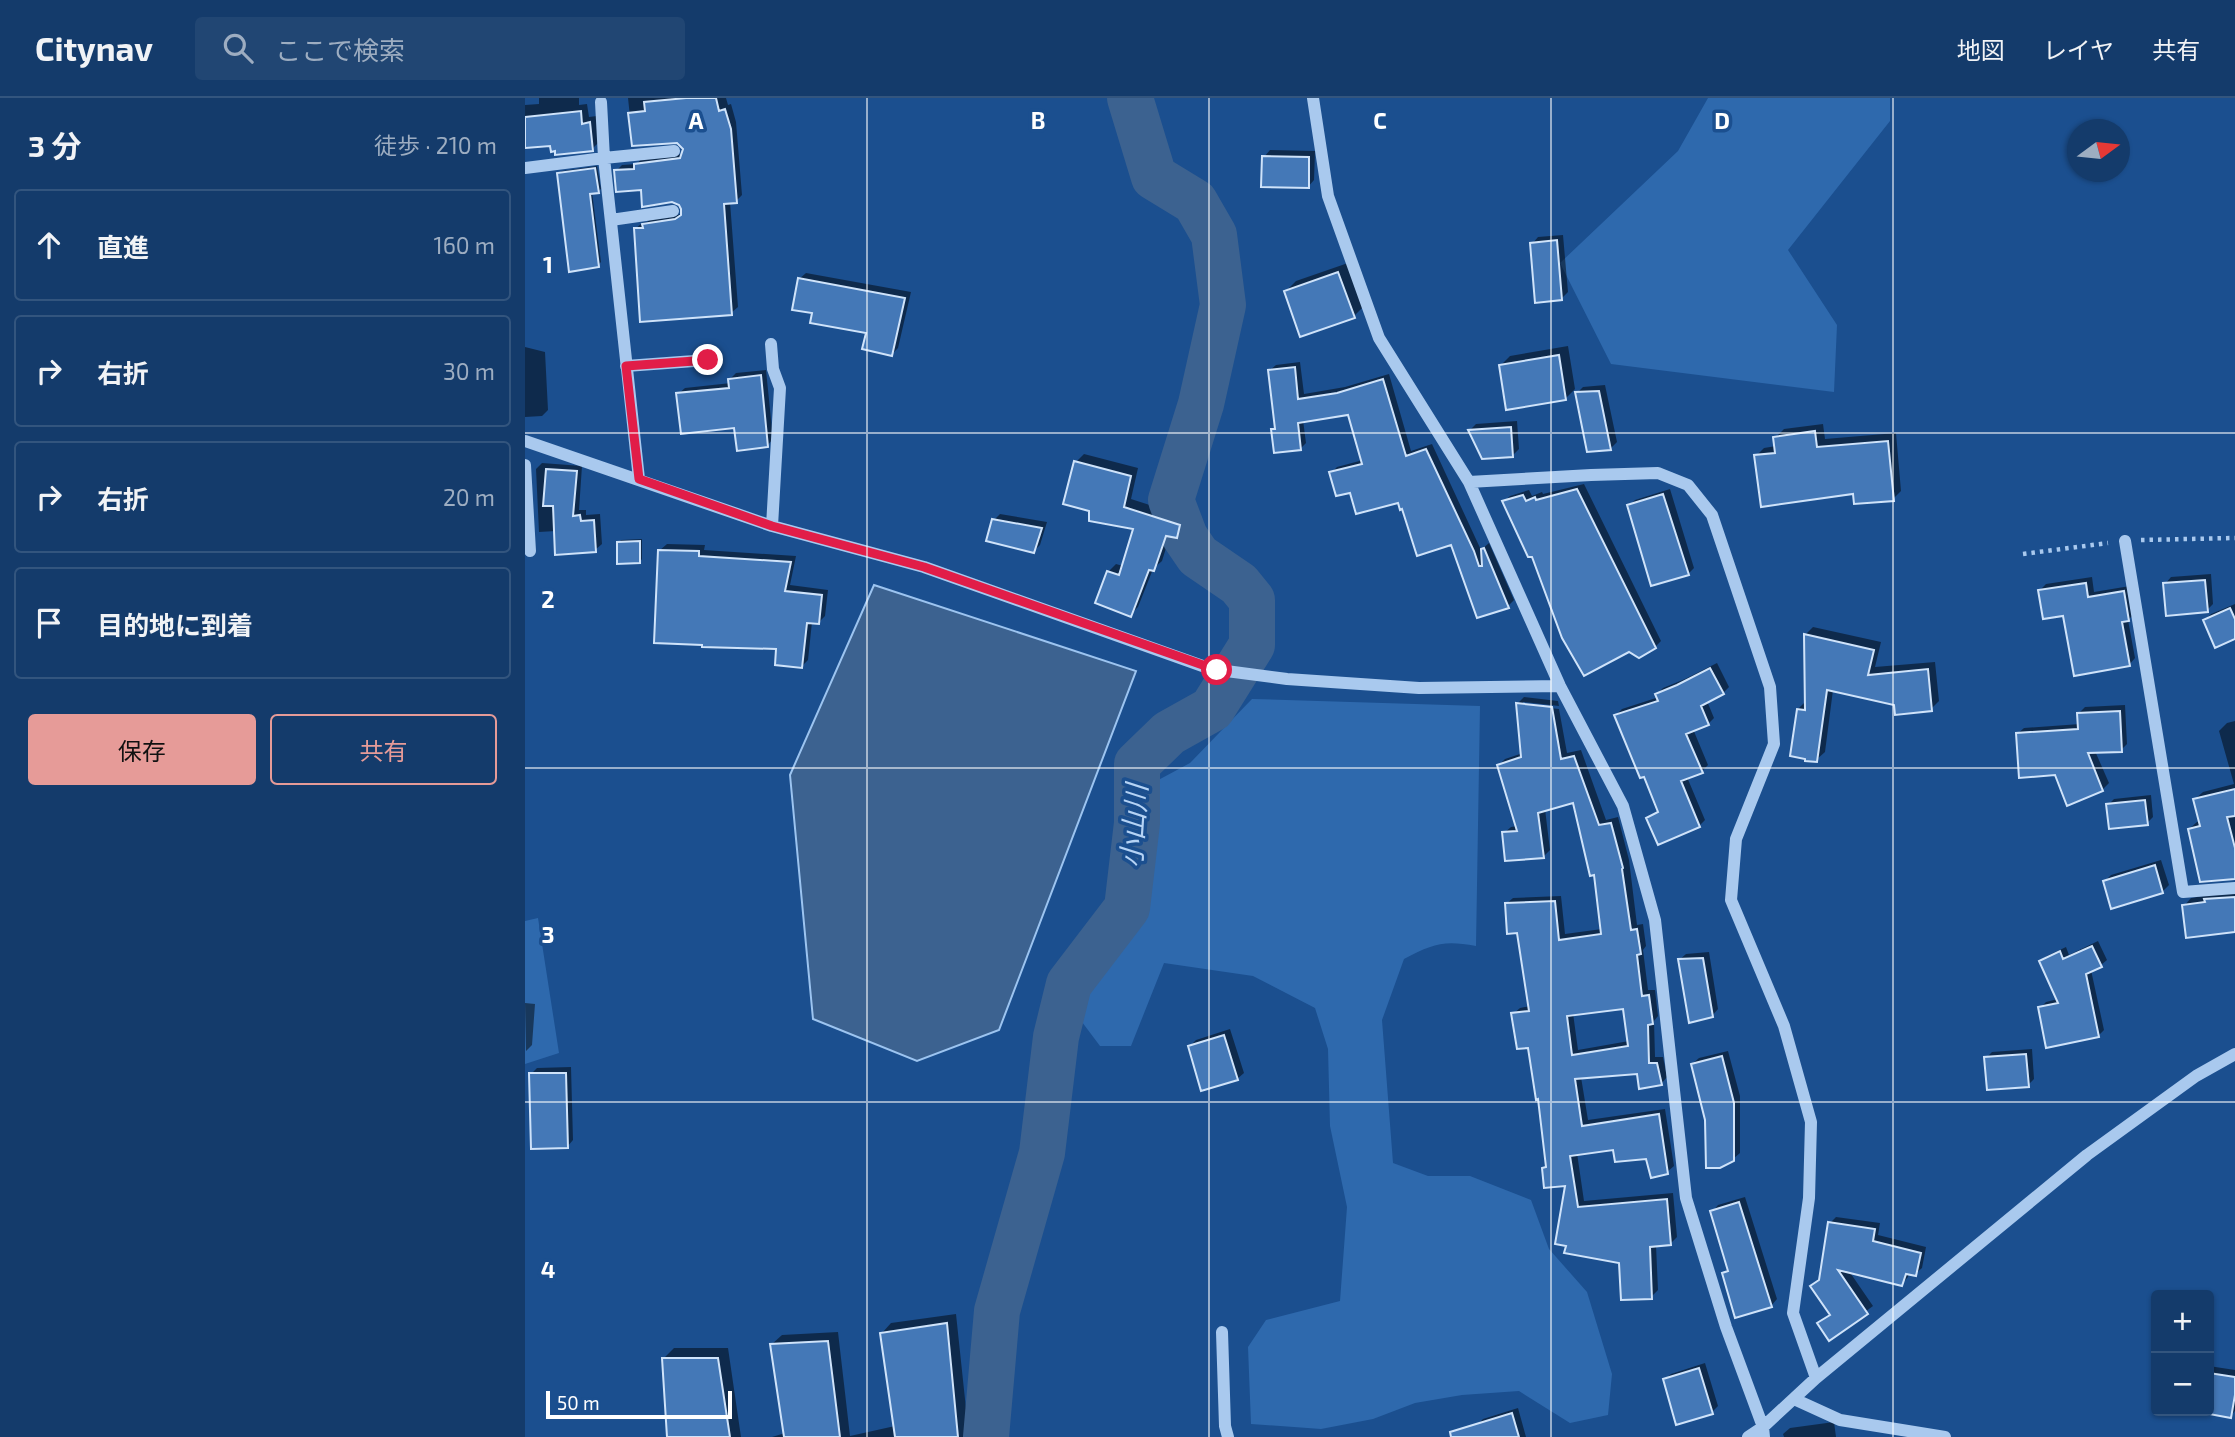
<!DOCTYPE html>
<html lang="ja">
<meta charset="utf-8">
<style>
body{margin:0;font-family:"Exo 2","Noto Sans JP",sans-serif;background:#214673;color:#f1f3f6}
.controls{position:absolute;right:21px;bottom:21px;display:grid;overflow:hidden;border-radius:7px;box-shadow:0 2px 5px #0004}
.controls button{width:63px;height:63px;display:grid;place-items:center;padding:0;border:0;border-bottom:2px solid #33557e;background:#143b6b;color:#f1f3f6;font:35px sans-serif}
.compass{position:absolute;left:1542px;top:21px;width:63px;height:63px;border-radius:50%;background:#143b6b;box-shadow:0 2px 5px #0004;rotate:75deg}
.scale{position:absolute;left:21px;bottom:18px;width:186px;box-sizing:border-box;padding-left:7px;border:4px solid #fff;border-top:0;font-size:19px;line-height:24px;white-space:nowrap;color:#fff;-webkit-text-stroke:5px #1b4f8f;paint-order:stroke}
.stop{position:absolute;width:21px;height:21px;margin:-16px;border:5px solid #e11d48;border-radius:50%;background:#fff}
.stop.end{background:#e11d48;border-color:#fff;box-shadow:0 2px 7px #0008}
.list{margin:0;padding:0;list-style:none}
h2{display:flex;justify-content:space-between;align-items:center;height:91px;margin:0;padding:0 28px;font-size:30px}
h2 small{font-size:23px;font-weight:400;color:#9dadc1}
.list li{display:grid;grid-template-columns:46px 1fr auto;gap:21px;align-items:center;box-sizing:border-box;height:112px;margin:0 14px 14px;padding:0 14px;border:2px solid #33557e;border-radius:7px}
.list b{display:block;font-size:26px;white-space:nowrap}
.list em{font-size:23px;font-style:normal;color:#9dadc1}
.actions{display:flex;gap:14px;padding:21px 28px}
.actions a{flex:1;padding:16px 0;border:2px solid #e69b98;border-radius:7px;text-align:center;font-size:24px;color:#e69b98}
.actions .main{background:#e69b98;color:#111}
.icon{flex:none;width:38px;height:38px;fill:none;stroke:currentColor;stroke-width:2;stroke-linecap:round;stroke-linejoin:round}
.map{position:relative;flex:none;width:1710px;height:1339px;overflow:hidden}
header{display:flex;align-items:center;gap:42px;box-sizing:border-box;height:98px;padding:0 35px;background:#143b6b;border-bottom:2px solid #33557e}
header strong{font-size:33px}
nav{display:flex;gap:38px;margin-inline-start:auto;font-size:24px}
.search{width:490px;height:63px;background:#214673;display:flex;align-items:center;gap:18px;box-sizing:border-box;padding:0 24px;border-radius:7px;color:#9dadc1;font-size:26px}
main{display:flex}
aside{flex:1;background:#143b6b}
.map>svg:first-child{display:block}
.green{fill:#2e69ad}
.water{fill:#3c6290;stroke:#9cc4f0;stroke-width:2}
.shadow{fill:#0007;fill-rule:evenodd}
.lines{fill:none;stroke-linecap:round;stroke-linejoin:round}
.river{stroke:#3c6290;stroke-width:46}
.building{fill:#4478b7;stroke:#cfe3fa;stroke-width:2;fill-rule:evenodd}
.path{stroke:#a9c9ee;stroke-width:4.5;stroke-dasharray:3.5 5;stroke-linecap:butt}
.minor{stroke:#a9c9ee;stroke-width:12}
.route{stroke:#e11d48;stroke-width:9}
.grid{fill:none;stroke:#fff;stroke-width:2;stroke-opacity:0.55}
.labels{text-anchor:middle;stroke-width:7;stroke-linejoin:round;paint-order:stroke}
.water-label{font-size:28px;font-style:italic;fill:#b5d3f5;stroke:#1b4f8f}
.grid-label{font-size:23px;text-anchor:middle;font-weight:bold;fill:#fff;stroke:#1b4f8f;stroke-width:7;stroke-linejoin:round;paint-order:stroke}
</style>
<header>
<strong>Citynav</strong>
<div class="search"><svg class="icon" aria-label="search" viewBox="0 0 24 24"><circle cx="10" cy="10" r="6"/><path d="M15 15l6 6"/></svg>ここで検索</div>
<nav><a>地図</a><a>レイヤ</a><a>共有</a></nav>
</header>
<main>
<aside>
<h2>3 分<small>徒歩 · 210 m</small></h2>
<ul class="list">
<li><svg class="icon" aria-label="ahead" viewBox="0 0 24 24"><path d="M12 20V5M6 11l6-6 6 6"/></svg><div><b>直進</b></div><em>160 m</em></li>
<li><svg class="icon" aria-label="right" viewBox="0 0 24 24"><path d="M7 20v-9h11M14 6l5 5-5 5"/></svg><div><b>右折</b></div><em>30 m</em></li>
<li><svg class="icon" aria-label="right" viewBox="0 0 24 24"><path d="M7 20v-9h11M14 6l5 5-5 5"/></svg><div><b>右折</b></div><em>20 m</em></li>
<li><svg class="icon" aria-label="arrive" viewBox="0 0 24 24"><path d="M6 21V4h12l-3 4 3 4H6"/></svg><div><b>目的地に到着</b></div></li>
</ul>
<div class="actions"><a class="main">保存</a><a>共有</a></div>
</aside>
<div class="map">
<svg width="1710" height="1339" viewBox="0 0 1710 1339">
<rect width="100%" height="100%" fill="#1b4f8f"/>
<path class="green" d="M 1183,0 L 1365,0 L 1365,23 L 1263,152 L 1312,227 L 1309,294 L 1086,266 L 1035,165 L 1153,53 Z
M 727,601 L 955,608 L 951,848 C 918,842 908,846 879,861 L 857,922 L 868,1065 L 903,1078 L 945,1078 L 1006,1102 L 1024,1151 L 1062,1194 L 1087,1276 L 1083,1317 L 1045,1325 L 994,1293 L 937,1297 L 890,1305 L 848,1321 L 796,1331 L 726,1326 L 723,1249 L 741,1222 L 815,1203 L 822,1109 L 805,1028 L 803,951 L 790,910 L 728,878 L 639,865 L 606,948 L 575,948 L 548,912 L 614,798 L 611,694 L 665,665 Z
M 13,820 L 34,955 L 0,966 L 0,823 Z"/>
<path class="water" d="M 349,487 L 611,573 L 474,932 L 392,963 L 288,921 L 265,677 Z"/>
<path class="shadow" d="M 14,0 L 54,0 L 54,7 L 62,6 L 64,19 L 72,18 L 74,44 L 67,51 L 27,46 L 0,48 L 0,7 L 14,6 Z
M 103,0 L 201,0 L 203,7 L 206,6 L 211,24 L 217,97 L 211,103 L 205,104 L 213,209 L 206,215 L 110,131 L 117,125 L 122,124 L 126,121 L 158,116 L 156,106 L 117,90 L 91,73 L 97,67 L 112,66 L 117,60 L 159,56 L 159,51 L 154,44 L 108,47 Z
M 745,52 L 790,53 L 789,82 L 783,89 L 739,59 Z
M 72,68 L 76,91 L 73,93 L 67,94 L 76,164 L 73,167 L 34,75 L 37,73 Z
M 1038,137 L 1043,194 L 1036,201 L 1007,146 L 1013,139 Z
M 823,165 L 838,209 L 829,218 L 761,193 L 771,183 Z
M 281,175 L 386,194 L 373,250 L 367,256 L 343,234 L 289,214 L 274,181 Z
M 1043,248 L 1050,291 L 1040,301 L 975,268 L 985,258 Z
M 0,249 L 20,254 L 23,312 L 17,318 L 0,319 Z
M 775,264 L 779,296 L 820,289 L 864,276 L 886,353 L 907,346 L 956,452 L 964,445 L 989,502 L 983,508 L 953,518 L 927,445 L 874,403 L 826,392 L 806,375 L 812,369 L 838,362 L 824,315 L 778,322 L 781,345 L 775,351 L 748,332 L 751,329 L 745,272 L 751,267 Z
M 241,272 L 248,341 L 242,348 L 153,296 L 160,290 L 206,285 L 205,281 L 211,275 Z
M 1080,287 L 1092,344 L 1086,350 L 1052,295 L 1058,289 Z
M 992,323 L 994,351 L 988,357 L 945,332 L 951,326 Z
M 1298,326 L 1300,341 L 1371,335 L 1376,393 L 1368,401 L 1330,394 L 1231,358 L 1239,350 L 1251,348 L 1250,340 L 1259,331 Z
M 559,356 L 613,370 L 606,401 L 662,419 L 659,430 L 651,438 L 645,437 L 637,463 L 628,471 L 613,509 L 605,517 L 583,474 L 591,466 L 598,468 L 610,430 L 566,412 L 551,364 Z
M 17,365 L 57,368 L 54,412 L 61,412 L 61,417 L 75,416 L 77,446 L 70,452 L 31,433 L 14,434 L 11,371 Z
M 1059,386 L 1136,543 L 1130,549 L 1009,458 L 1005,460 L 979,404 L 985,398 L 1004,392 L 1007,398 L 1017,394 L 1018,396 Z
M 1145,391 L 1169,470 L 1163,476 L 1104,408 L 1110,402 Z
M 475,416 L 522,424 L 515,447 L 509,453 L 469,422 Z
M 117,441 L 117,461 L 115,464 L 94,444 L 96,442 Z
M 142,446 L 180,447 L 179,452 L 271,458 L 265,487 L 303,492 L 300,518 L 294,524 L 287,524 L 283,562 L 277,568 L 253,549 L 135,452 Z
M 1686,476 L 1688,506 L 1682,512 L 1640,486 L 1646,479 Z
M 1567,479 L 1569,494 L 1605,488 L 1610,515 L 1603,522 L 1610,560 L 1604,567 L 1540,516 L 1515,492 L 1521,486 Z
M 1710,506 L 1710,539 L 1680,522 L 1686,516 Z
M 1288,529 L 1356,544 L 1350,569 L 1410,564 L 1414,603 L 1406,611 L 1308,592 L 1300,654 L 1291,662 L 1273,611 L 1281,603 L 1280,537 Z
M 1192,565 L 1204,589 L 1198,595 L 1182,603 L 1189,620 L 1183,626 L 1168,631 L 1183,667 L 1177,673 L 1162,679 L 1180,722 L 1174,728 L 1124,720 L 1134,712 L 1091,617 L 1097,611 L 1134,599 L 1132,596 L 1138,590 L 1160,581 Z
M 999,599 L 1033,603 L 1034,608 L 998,604 L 998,607 L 1034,611 L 1042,655 L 1056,652 L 1081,722 L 1093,719 L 1104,762 L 1112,827 L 1118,826 L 1121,848 L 1118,852 L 1123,892 L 1130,892 L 1133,918 L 1129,923 L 1130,959 L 1138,959 L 1142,979 L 1136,986 L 1113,974 L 1056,979 L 1063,1022 L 1140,1011 L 1149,1068 L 1142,1074 L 1122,1059 L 1089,1050 L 1052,1055 L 1059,1103 L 1148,1095 L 1152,1139 L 1146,1145 L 1131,1147 L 1133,1192 L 1126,1199 L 1096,1163 L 1041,1154 L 1042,1086 L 1019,1070 L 1022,1067 L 1015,999 L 1005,948 L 988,916 L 995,910 L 1005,908 L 993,833 L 981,806 L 988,800 L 1036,798 L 1040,836 L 1077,831 L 1070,775 L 1049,702 L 1020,711 L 1025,752 L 1018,759 L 979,735 L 986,729 L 992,728 L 974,667 L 980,661 L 998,655 L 993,605 ZM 1100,909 L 1104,943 L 1053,952 L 1048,915 Z
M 1600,607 L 1602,646 L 1596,652 L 1570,653 L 1584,685 L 1577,692 L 1532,675 L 1492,636 L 1499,630 L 1555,626 L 1554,615 L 1560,609 Z
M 1710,623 L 1710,780 L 1664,731 L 1672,724 L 1676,723 L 1670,701 L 1678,694 L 1709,686 L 1694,633 L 1702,625 Z
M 1626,697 L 1628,719 L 1622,725 L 1583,707 L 1589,701 Z
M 1636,762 L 1644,787 L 1637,794 L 1580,783 L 1586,777 Z
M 1710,793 L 1710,833 L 1659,808 L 1666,800 Z
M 1573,843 L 1582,862 L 1576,867 L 1566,872 L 1579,932 L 1573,938 L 1515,910 L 1521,904 L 1533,901 L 1516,863 L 1522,858 L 1541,849 L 1544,857 Z
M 1184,854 L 1193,911 L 1187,918 L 1154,862 L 1161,856 Z
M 0,905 L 10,906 L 7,947 L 1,953 Z
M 705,931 L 719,975 L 712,981 L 665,948 L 671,942 Z
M 1507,951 L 1509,981 L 1503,987 L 1461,960 L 1467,954 Z
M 1203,953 L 1215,998 L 1215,1055 L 1208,1061 L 1181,1021 L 1167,966 L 1174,960 Z
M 46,969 L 48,1042 L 42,1049 L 6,976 L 12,970 Z
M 1220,1099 L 1252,1201 L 1246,1208 L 1199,1175 L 1204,1170 L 1187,1114 L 1193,1107 Z
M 1311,1119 L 1355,1125 L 1353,1137 L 1401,1149 L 1397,1170 L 1390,1176 L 1384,1175 L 1383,1179 L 1377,1186 L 1324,1173 L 1348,1208 L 1305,1240 L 1295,1226 L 1306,1216 L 1287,1188 L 1296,1181 L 1305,1125 Z
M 431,1216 L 444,1339 L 247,1339 L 260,1335 L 247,1246 L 257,1237 L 313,1234 L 325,1338 L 370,1328 L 357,1235 L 366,1225 Z
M 149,1250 L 203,1250 L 216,1339 L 144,1339 L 139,1260 Z
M 1180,1265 L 1193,1308 L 1187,1314 L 1139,1282 L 1146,1276 Z
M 1684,1268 L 1710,1272 L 1710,1313 L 1705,1318 L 1673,1313 L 1684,1313 Z
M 993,1310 L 1001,1339 L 955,1339 L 952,1327 L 958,1321 Z
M 1309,1324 L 1311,1339 L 1259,1339 L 1258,1336 L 1265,1330 Z"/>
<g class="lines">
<path class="river" d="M 461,1339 L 472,1213 L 517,1055 L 531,939 L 544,886 L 602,810 L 612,725 L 612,666 L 644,635 L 687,611 L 727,547 L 727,502 L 714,486 L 673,458 L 660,439 L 646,402 L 676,306 L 698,207 L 689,137 L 670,104 L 629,79 L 605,0"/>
</g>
<path class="building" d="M 161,0 L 191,0 L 194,13 L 200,11 L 206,31 L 212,105 L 199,106 L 207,217 L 115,224 L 109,130 L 118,130 L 117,126 L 150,121 L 156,117 L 156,111 L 154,107 L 147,104 L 117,109 L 116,92 L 91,94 L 89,72 L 109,71 L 109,66 L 155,60 L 158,51 L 152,45 L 107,48 L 103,15 L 120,13 L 119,4 Z
M 56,13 L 57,26 L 65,24 L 68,53 L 30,57 L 30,53 L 26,54 L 25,48 L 0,50 L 0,19 Z
M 737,58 L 784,59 L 784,90 L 736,89 Z
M 70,70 L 74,95 L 65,96 L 74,169 L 44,174 L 32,75 Z
M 1032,142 L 1037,202 L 1010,205 L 1005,145 Z
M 813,174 L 830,220 L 775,239 L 759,193 Z
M 273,180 L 380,200 L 367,258 L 337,251 L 341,235 L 285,225 L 287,215 L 267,212 Z
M 1034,257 L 1041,302 L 981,312 L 974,267 Z
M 770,269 L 773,301 L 812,295 L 858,281 L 881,358 L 901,351 L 949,453 L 954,468 L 957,468 L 956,451 L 959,450 L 984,510 L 952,520 L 926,447 L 892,458 L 877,411 L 875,412 L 873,405 L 831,416 L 825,395 L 811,398 L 804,374 L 837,366 L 823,317 L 773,325 L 776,352 L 749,355 L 746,331 L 750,331 L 743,272 Z
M 236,277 L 243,349 L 212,353 L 209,330 L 156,336 L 151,295 L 204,290 L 203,281 Z
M 1074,293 L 1086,352 L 1062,354 L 1050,294 Z
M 986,329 L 988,359 L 957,361 L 943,332 Z
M 1290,333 L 1292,349 L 1363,343 L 1369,403 L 1329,406 L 1328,396 L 1236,409 L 1229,357 L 1250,355 L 1248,339 Z
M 549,363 L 606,378 L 599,409 L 655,427 L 652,440 L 641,438 L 629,473 L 624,472 L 606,519 L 570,505 L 582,473 L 594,477 L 608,431 L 564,423 L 564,413 L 538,406 Z
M 21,371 L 52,373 L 48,418 L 55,417 L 56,423 L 69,422 L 71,454 L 30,457 L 28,408 L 18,408 Z
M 1052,391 L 1131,550 L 1114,560 L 1104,554 L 1059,578 L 1037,540 L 1007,459 L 1003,459 L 977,403 L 998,397 L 1001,403 L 1010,399 L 1011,402 Z
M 1138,396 L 1164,477 L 1126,488 L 1102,407 Z
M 467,421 L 517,430 L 509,455 L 461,443 Z
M 115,443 L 115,465 L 92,466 L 92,444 Z
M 133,452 L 174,453 L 174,458 L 266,464 L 260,493 L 297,497 L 294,526 L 282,525 L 277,570 L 250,567 L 251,551 L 177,549 L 177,547 L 129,545 Z
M 1680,482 L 1683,514 L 1641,518 L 1638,485 Z
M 1561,485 L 1563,499 L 1599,493 L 1604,523 L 1597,524 L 1605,568 L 1549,578 L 1538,518 L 1518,521 L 1513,492 Z
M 1705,510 L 1710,521 L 1710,541 L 1690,550 L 1678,522 Z
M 1279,536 L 1349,552 L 1343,577 L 1403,571 L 1407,613 L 1370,617 L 1369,607 L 1302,592 L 1292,664 L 1280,663 L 1280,661 L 1265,658 L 1272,611 L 1280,612 Z
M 1185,570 L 1199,596 L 1176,608 L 1184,627 L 1161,636 L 1178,675 L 1156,683 L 1175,729 L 1133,747 L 1121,720 L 1133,714 L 1119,679 L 1115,680 L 1089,617 L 1133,603 L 1130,596 L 1152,587 Z
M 991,605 L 1027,609 L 1036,661 L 1049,658 L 1074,727 L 1086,725 L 1098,770 L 1097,771 L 1106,832 L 1112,831 L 1116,856 L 1112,857 L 1117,898 L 1124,897 L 1128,926 L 1123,927 L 1124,965 L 1132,965 L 1137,987 L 1114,991 L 1112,976 L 1050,981 L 1057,1028 L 1134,1016 L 1143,1076 L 1126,1080 L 1121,1061 L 1090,1064 L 1088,1052 L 1045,1058 L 1053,1109 L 1142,1101 L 1146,1147 L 1125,1149 L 1127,1201 L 1096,1202 L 1094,1165 L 1039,1155 L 1041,1148 L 1030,1146 L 1040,1088 L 1019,1090 L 1017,1070 L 1021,1069 L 1013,1001 L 1011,1002 L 1003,950 L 992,951 L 986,915 L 1004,913 L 992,835 L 982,836 L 980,805 L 1030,803 L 1034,842 L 1076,836 L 1069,777 L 1065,778 L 1048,705 L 1013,715 L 1019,760 L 980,763 L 977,734 L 992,733 L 972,667 L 996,659 ZM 1098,911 L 1103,948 L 1047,957 L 1042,918 Z
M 1595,613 L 1597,654 L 1563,655 L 1578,693 L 1542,708 L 1530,677 L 1494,680 L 1491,635 L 1553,631 L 1552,615 Z
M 1710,691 L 1710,718 L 1702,719 L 1710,750 L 1710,781 L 1675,784 L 1663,731 L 1675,728 L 1668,701 Z
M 1620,702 L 1623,727 L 1584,731 L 1581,706 Z
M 1630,767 L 1638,795 L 1586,811 L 1578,783 Z
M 1710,799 L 1710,834 L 1661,840 L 1657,807 L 1680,804 L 1679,801 Z
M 1567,848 L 1577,869 L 1561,876 L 1574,939 L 1521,950 L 1513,909 L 1533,905 L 1514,863 L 1535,853 L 1538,861 Z
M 1178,860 L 1188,919 L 1164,925 L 1153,861 Z
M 699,937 L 713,982 L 676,993 L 663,948 Z
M 1501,956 L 1504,989 L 1462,992 L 1459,959 Z
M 1197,958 L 1209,1005 L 1209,1063 L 1195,1070 L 1181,1070 L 1180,1022 L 1166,966 Z
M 4,975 L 41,975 L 43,1050 L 6,1051 Z
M 1214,1104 L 1247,1209 L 1210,1220 L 1197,1175 L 1203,1173 L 1185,1113 Z
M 1303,1124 L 1350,1131 L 1348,1143 L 1396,1155 L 1391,1178 L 1381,1176 L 1377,1188 L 1313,1172 L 1343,1216 L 1304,1243 L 1292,1225 L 1305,1217 L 1285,1188 L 1294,1182 Z
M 422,1225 L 433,1339 L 370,1339 L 355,1235 Z
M 303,1243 L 315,1339 L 259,1339 L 245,1246 Z
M 137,1260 L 193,1260 L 205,1339 L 142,1339 Z
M 1174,1270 L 1188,1316 L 1151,1327 L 1138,1281 Z
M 1684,1275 L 1710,1279 L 1710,1297 L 1706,1320 L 1684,1316 Z
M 987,1315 L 994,1339 L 926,1339 L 925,1334 Z"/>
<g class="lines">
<path class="path" d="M 1616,442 L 1710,440
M 1498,456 L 1583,445"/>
<path class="minor" d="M 788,0 L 803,98 L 854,240 L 944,384 L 1035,588 L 1098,708 L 1130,822 L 1161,1100 L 1201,1229 L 1238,1329 L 1239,1339
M 76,4 L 79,60 L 149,53
M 0,70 L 79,60 L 114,381
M 86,122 L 148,113
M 246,246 L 248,271 L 255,290 L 247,428
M 101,268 L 183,262
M 0,343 L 247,428 L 399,469 L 686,571 L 762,581 L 894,590 L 1035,588
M 0,367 L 5,453
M 944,384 L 1066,377 L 1133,375 L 1163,387 L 1187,417 L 1245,589 L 1249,646 L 1211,741 L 1206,802 L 1259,928 L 1286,1024 L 1284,1100 L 1268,1215 L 1291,1280
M 1600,443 L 1658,794 L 1710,790
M 697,1234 L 700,1328 L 703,1339
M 1269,1301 L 1315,1322 L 1420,1339
M 1223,1339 L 1238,1329 L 1291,1280 L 1562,1057 L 1671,978 L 1710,956"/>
</g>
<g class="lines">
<path class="route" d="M 183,262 L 101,268 L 114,381 L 247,428 L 399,469 L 692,572"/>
</g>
<path class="grid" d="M 342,0 L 342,1339M 684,0 L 684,1339M 1026,0 L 1026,1339M 1368,0 L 1368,1339M 0,335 L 1710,335M 0,670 L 1710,670M 0,1004 L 1710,1004"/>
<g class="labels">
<g class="water-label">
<text transform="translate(609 728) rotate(-86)" y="10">小山川</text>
</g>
</g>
<g class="grid-label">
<text x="171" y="31">A</text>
<text x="513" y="31">B</text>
<text x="855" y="31">C</text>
<text x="1197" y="31">D</text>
<text x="23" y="175">1</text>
<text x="23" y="510">2</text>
<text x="23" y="845">3</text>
<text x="23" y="1180">4</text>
</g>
</svg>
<div class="controls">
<button>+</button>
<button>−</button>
</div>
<svg class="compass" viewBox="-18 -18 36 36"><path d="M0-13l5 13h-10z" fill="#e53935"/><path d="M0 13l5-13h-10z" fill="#9dadc1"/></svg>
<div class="scale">50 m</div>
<div class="stop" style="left:692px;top:572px"></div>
<div class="stop end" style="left:183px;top:262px"></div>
</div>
</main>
